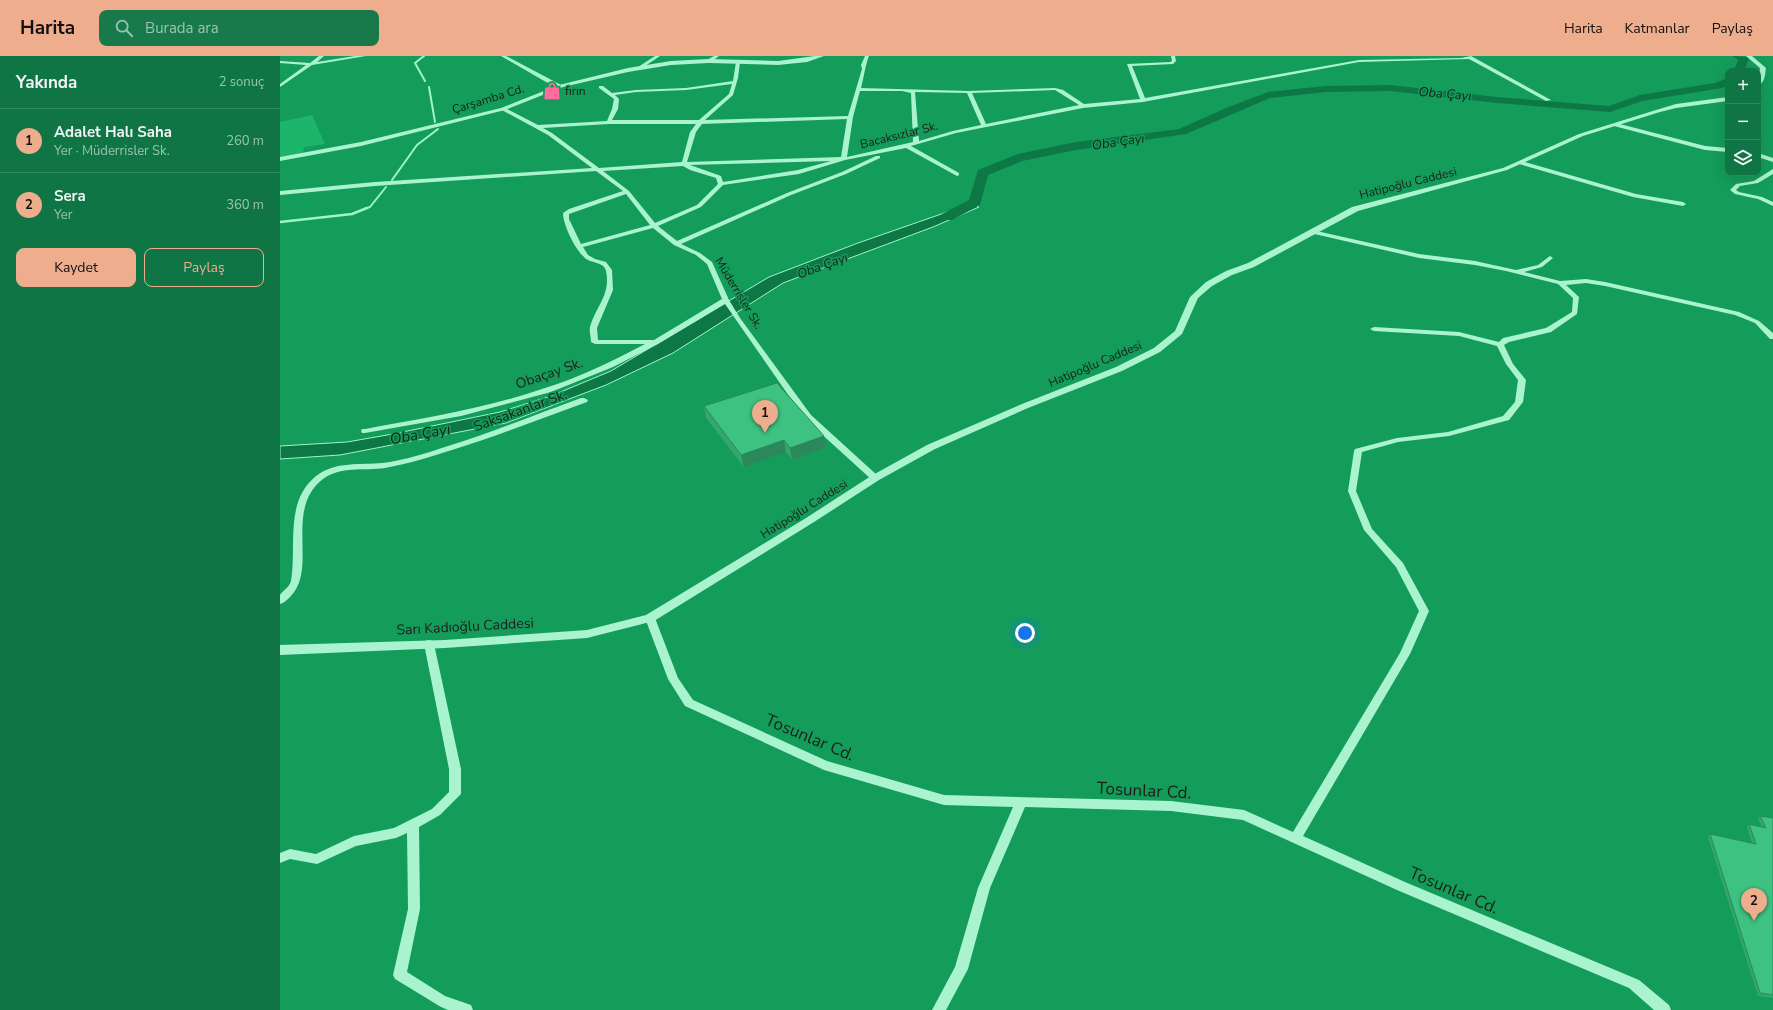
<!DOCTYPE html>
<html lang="tr">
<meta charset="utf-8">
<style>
body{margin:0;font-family:"Nunito Sans",sans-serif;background:#187a4b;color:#f1f3f6}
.controls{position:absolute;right:12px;top:12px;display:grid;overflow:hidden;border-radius:8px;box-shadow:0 4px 16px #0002}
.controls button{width:36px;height:36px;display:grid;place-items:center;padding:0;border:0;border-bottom:1px solid #2f875d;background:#0f7544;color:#f1f3f6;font:20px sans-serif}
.you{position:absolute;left:745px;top:577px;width:14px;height:14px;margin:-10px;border:3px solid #fff;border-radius:50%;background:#1a73e8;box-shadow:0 0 0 6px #1a73e833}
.badge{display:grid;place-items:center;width:26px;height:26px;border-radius:50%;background:#eead8d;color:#111;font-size:13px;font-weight:700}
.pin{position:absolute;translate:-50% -33px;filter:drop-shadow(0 1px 2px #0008)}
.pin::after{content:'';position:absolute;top:21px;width:14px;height:12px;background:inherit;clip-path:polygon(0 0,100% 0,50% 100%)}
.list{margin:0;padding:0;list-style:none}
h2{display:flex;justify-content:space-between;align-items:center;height:52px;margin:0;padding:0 16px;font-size:17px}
h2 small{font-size:13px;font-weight:400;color:#9bc3b2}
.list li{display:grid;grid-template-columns:26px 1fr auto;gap:12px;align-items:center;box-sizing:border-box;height:64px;padding:0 16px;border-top:1px solid #2f875d}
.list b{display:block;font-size:15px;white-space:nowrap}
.list p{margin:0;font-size:13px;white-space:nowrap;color:#9bc3b2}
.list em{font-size:13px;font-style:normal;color:#9bc3b2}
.actions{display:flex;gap:8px;padding:12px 16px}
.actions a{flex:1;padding:9px 0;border:1px solid #eead8d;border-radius:8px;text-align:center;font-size:14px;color:#eead8d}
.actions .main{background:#eead8d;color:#111}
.icon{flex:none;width:22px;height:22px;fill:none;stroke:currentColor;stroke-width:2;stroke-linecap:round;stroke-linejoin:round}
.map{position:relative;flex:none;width:1493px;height:954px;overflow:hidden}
header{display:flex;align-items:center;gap:24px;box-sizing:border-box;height:56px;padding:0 20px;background:#eead8d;color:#111}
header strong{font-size:19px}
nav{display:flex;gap:22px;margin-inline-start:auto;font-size:14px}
.search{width:280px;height:36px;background:#187a4b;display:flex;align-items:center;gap:10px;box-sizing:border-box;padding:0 14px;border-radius:8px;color:#9bc3b2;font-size:15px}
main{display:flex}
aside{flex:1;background:#0f7544}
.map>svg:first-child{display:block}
.green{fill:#1cb56a}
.water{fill:#0d7845;stroke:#9cf6c8}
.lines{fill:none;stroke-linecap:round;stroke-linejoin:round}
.stream-far1{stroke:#9cf6c8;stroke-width:2}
.stream{stroke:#9cf6c8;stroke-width:2.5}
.river{fill:#0d7845;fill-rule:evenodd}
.minor{fill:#a9f3cf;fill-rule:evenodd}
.tertiary{fill:#a9f3cf;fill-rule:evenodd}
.wall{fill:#34a76f}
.shaded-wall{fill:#2b885a}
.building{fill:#3dc281;stroke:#2b885a}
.labels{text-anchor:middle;stroke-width:3;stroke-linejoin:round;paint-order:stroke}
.far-poi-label{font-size:12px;fill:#1d1d1d;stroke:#149c5a;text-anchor:start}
.far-street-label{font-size:12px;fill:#1d1d1d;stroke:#149c5a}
.far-water-label{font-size:13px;font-style:italic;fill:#191d1b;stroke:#149c5a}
.street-label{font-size:14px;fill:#1d1d1d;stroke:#149c5a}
.water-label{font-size:15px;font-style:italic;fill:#191d1b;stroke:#149c5a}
.near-street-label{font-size:17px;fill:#1d1d1d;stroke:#149c5a}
</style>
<header>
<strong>Harita</strong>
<div class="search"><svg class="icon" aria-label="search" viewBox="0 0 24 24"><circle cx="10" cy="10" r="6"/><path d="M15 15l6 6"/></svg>Burada ara</div>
<nav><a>Harita</a><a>Katmanlar</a><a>Paylaş</a></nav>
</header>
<main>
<aside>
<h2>Yakında<small>2 sonuç</small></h2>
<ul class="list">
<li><span class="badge">1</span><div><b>Adalet Halı Saha</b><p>Yer · Müderrisler Sk.</p></div><em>260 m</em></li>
<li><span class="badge">2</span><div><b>Sera</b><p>Yer</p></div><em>360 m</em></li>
</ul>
<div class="actions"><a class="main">Kaydet</a><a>Paylaş</a></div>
</aside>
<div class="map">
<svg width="1493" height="954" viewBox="0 0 1493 954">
<rect width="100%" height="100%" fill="#149c5a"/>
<path class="green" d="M 32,59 L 45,88 L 24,91 L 23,98 L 0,101 L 0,66 Z"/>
<path class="water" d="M 690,148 L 699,151 L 653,171 L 503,227 L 393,297 L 326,329 L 226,367 L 60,399 L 0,403 L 0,390 L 67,386 L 113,378 L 220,356 L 271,340 L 331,315 L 489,221 L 578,187 Z"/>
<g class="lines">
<path class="stream-far1" d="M 144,0 L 135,7 L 145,25
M 149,31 L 155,66
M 112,124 L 137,89 L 158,73
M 84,153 L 90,151 L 106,131"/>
<path class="stream" d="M 0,166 L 72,158 L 87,152"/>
<path class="river" d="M 1453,0 L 1468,1 L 1469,3 L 1464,15 L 1454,15 L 1458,4 Z
M 1448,22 L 1448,29 L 1442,32 L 1362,45 L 1330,56 L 1217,47 L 1110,35 L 1046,36 L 990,42 L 906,78 L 796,94 L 742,105 L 708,119 L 700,149 L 672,164 L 662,164 L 660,161 L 662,158 L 689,144 L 698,114 L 738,98 L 796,86 L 899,73 L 946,52 L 988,36 L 1046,30 L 1110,29 L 1217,41 L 1329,50 L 1360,39 L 1435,27 Z"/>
<path class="minor" d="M 39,0 L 44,0 L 37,6 L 75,0 L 86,0 L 32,9 L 0,31 L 0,28 L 26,9 L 0,7 L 0,5 L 30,7 Z
M 221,0 L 226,0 L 283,30 L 281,31 L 266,26 Z
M 375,0 L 380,0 L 359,14 L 355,13 Z
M 434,0 L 439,0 L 431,6 L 427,6 L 427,4 Z
M 585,0 L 589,0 C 585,10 584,21 581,32 L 689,35 L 775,32 L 783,34 L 804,48 L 860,43 L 847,8 L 890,6 L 892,5 L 891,0 L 895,0 L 896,5 L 893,8 L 852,10 L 865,42 L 1079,4 L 1181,2 L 1191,0 L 1271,44 L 1266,45 L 1189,3 L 1079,6 L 863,46 L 803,52 L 676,77 L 631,90 L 679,117 L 679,119 L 677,120 L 626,92 L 565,104 L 519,118 L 443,129 L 421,151 L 378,170 L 397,185 L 507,137 L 562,116 L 596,100 L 600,100 L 600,102 L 566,118 L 511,139 L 401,188 L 420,197 L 432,206 L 449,244 L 460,262 L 531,359 L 598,420 L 599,422 L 598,424 L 592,424 L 525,363 L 445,248 L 378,288 L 333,311 L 271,336 L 181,360 L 85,377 L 82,377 L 81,375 L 82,373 L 85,373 C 146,362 207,352 265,332 C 300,321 333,305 365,288 L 315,288 L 311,286 C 311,281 309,275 310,271 C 316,250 331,239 326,215 C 324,205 310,208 304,201 C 295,193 283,169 283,157 L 289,153 L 343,135 L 316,115 L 95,130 L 0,139 L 0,135 L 95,126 L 312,112 L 268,79 L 220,53 L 225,52 L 258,69 L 327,65 L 332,53 L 334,43 L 319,32 L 319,30 L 323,30 L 332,37 L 356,34 L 406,32 L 453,25 L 456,6 L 458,5 L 460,6 L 458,22 L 453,39 L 425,64 L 568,60 L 582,13 L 581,9 ZM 452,28 L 449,38 L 419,64 L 332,64 L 338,53 L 339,43 L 335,39 L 356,36 L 406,34 ZM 775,34 L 799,49 L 706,68 L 692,37 ZM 580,35 L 622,35 L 631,37 L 633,86 L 567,101 L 573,61 ZM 635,36 L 687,37 L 701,69 L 673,75 L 639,85 ZM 567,63 L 561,101 L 407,106 L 416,76 L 422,68 ZM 329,68 L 416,68 L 410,76 L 402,106 L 319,112 L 272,77 L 263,72 ZM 551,105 L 518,114 L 443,126 L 441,120 L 410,109 ZM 403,110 L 410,114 L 436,122 L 438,128 L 417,149 L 375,167 L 349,135 L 323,115 ZM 346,138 L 370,169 L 301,188 L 289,163 L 289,158 ZM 373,172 L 394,189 L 416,199 L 427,208 L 442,243 L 374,284 L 318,284 L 317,272 L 333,234 L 332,214 L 326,206 L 315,203 L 308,199 L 303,191 Z
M 1336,67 L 1425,90 L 1448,92 L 1448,96 L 1425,94 L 1334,70 L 1333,69 Z
M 1478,97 L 1493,102 L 1493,106 L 1478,101 Z
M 1241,105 L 1356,138 L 1403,146 L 1406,148 L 1403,150 L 1353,141 L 1239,108 L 1239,106 Z
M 1493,113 L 1493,118 L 1478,127 L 1460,130 L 1456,134 L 1459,136 L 1482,141 L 1493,146 L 1493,150 L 1478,143 L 1455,138 L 1450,134 L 1456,128 L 1474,125 Z
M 1032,174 L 1139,198 L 1195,205 L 1236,214 L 1258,209 L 1270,200 L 1273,202 L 1262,211 L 1244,216 L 1280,225 L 1306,223 L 1325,226 L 1459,256 L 1479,265 L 1493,277 L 1493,283 L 1490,283 L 1475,267 L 1455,259 L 1325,230 L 1306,227 L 1286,229 L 1299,241 L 1297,258 L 1271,276 L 1229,286 L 1224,289 L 1233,308 L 1246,324 L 1243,346 L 1229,364 L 1169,380 L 1118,386 L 1082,396 L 1076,435 L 1092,473 L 1123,507 L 1149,555 L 1130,598 L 1023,780 L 1125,826 L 1359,924 L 1389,949 L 1391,954 L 1374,954 L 1349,932 L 1117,834 L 963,764 L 891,755 L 745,751 L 710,832 L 688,913 L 666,954 L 652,954 L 675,911 L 698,832 L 733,751 L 664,749 L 544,714 L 405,650 L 388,623 L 365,562 L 367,560 L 373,560 L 375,562 L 398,622 L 413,644 L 547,705 L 664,739 L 891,745 L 964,754 L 1013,776 L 1120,597 L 1139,555 L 1116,511 L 1084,474 L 1068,435 L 1074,395 L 1075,393 L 1117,382 L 1168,376 L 1223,360 L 1235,346 L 1238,324 L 1226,308 L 1217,290 L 1179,280 L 1094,275 L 1090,273 L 1094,271 L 1179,276 L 1219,286 L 1223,282 L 1266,272 L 1292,256 L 1293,242 L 1278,228 L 1226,215 L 1195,209 L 1139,202 L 1030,177 L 1029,176 Z
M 301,342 L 304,342 L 308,344 L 307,346 C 262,362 218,380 172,394 C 150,401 127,408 105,412 C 84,415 60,410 43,423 C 3,454 39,512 10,541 C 7,544 4,547 0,548 C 0,546 0,541 0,539 C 3,534 9,532 11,525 C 17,490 4,446 36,420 C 55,405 81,409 103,407 C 125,404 147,397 168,390 C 213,376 257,358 301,342 Z
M 149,584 L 153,585 L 154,588 L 181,713 L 181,738 L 160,759 L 139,771 L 140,853 L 127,916 L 165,940 L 191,949 L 193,954 L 168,954 L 161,951 L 115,923 L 113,919 L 128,853 L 127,777 L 116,782 L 76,790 L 37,808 L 10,803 L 0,807 L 0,797 L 10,793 L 36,798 L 74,780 L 114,772 L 152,753 L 169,736 L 169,713 L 144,588 L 145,585 Z"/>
<path class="tertiary" d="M 535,0 L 544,0 L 527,6 L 498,9 L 429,7 L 391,9 L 348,16 L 283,31 L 225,54 L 81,90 L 0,105 L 0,101 L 81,86 L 221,52 L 279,29 L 348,12 L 391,5 L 429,3 L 498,5 Z
M 1466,0 L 1472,0 L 1486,12 C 1485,19 1485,26 1478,30 L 1480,12 Z
M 1448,41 L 1448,45 L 1396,52 L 1380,56 L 1303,80 L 1227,114 L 1078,155 L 974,211 L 952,219 L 932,230 L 918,242 L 902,278 L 880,296 L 842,315 L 748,352 L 655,393 L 599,424 L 534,466 L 374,565 L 307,582 L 165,592 L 0,599 L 0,589 L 165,584 L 307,574 L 366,559 L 526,462 L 591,420 L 647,389 L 742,348 L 836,311 L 874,292 L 895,275 L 910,241 L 926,226 L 946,215 L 968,207 L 1072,151 L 1223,112 L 1299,78 L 1376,54 L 1396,48 Z"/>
</g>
<path class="wall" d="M 424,350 L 545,392 L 512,404 L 506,396 L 464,411 L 426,362 Z
M 1480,760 L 1493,762 L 1493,942 L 1478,940 L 1428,781 L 1430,778 L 1472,787 L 1467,771 L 1469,768 L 1482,771 L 1478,763 Z"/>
<path class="shaded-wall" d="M 544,380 L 545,392 L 512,404 L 510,392 Z
M 504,384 L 506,396 L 464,411 L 461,399 Z"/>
<path class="building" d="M 497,327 L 544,380 L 510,392 L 504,384 L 461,399 L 424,350 Z
M 1480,760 L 1493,762 L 1493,939 L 1480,937 L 1430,778 L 1476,788 L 1469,768 L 1486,772 Z"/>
<defs>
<g id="shop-bare" transform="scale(1.38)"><path d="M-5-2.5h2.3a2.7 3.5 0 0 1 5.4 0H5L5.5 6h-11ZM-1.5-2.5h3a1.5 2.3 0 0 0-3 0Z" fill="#ff6c9d" stroke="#149c5a" stroke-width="2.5" paint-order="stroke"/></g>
</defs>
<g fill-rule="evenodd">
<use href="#shop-bare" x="272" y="35"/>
</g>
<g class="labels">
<g class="far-poi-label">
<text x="285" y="39">fırın</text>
</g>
<g class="far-street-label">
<text transform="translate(208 43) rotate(-17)" y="4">Çarşamba Cd.</text>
<text transform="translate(619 79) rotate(-14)" y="4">Bacaksızlar Sk.</text>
<text transform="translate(1128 127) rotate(-14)" y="4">Hatipoğlu Caddesi</text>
<text transform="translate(459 237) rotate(59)" y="4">Müderrisler Sk.</text>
<text transform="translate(815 308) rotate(-23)" y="4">Hatipoğlu Caddesi</text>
<text transform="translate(524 453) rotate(-32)" y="4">Hatipoğlu Caddesi</text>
</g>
<g class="far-water-label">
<text transform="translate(1165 37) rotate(5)" y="5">Oba Çayı</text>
<text transform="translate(838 85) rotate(-8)" y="5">Oba Çayı</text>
<text transform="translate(542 209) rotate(-20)" y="5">Oba Çayı</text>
</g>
<g class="street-label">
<text transform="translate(269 317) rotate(-19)" y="5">Obaçay Sk.</text>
<text transform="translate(240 354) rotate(-20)" y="5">Saksakanlar Sk.</text>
<text transform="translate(185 570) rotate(-3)" y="5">Sarı Kadıoğlu Caddesi</text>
</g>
<g class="water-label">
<text transform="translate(140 378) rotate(-10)" y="5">Oba Çayı</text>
</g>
<g class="near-street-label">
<text transform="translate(530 681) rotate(23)" y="6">Tosunlar Cd.</text>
<text transform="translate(864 734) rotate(3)" y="6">Tosunlar Cd.</text>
<text transform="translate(1174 834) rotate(23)" y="6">Tosunlar Cd.</text>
</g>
</g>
</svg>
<div class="controls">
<button>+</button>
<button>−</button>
<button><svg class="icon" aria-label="layers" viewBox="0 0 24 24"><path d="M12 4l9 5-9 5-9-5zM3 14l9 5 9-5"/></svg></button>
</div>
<div class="you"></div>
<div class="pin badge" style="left:485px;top:377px">1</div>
<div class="pin badge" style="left:1474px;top:865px">2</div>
</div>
</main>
